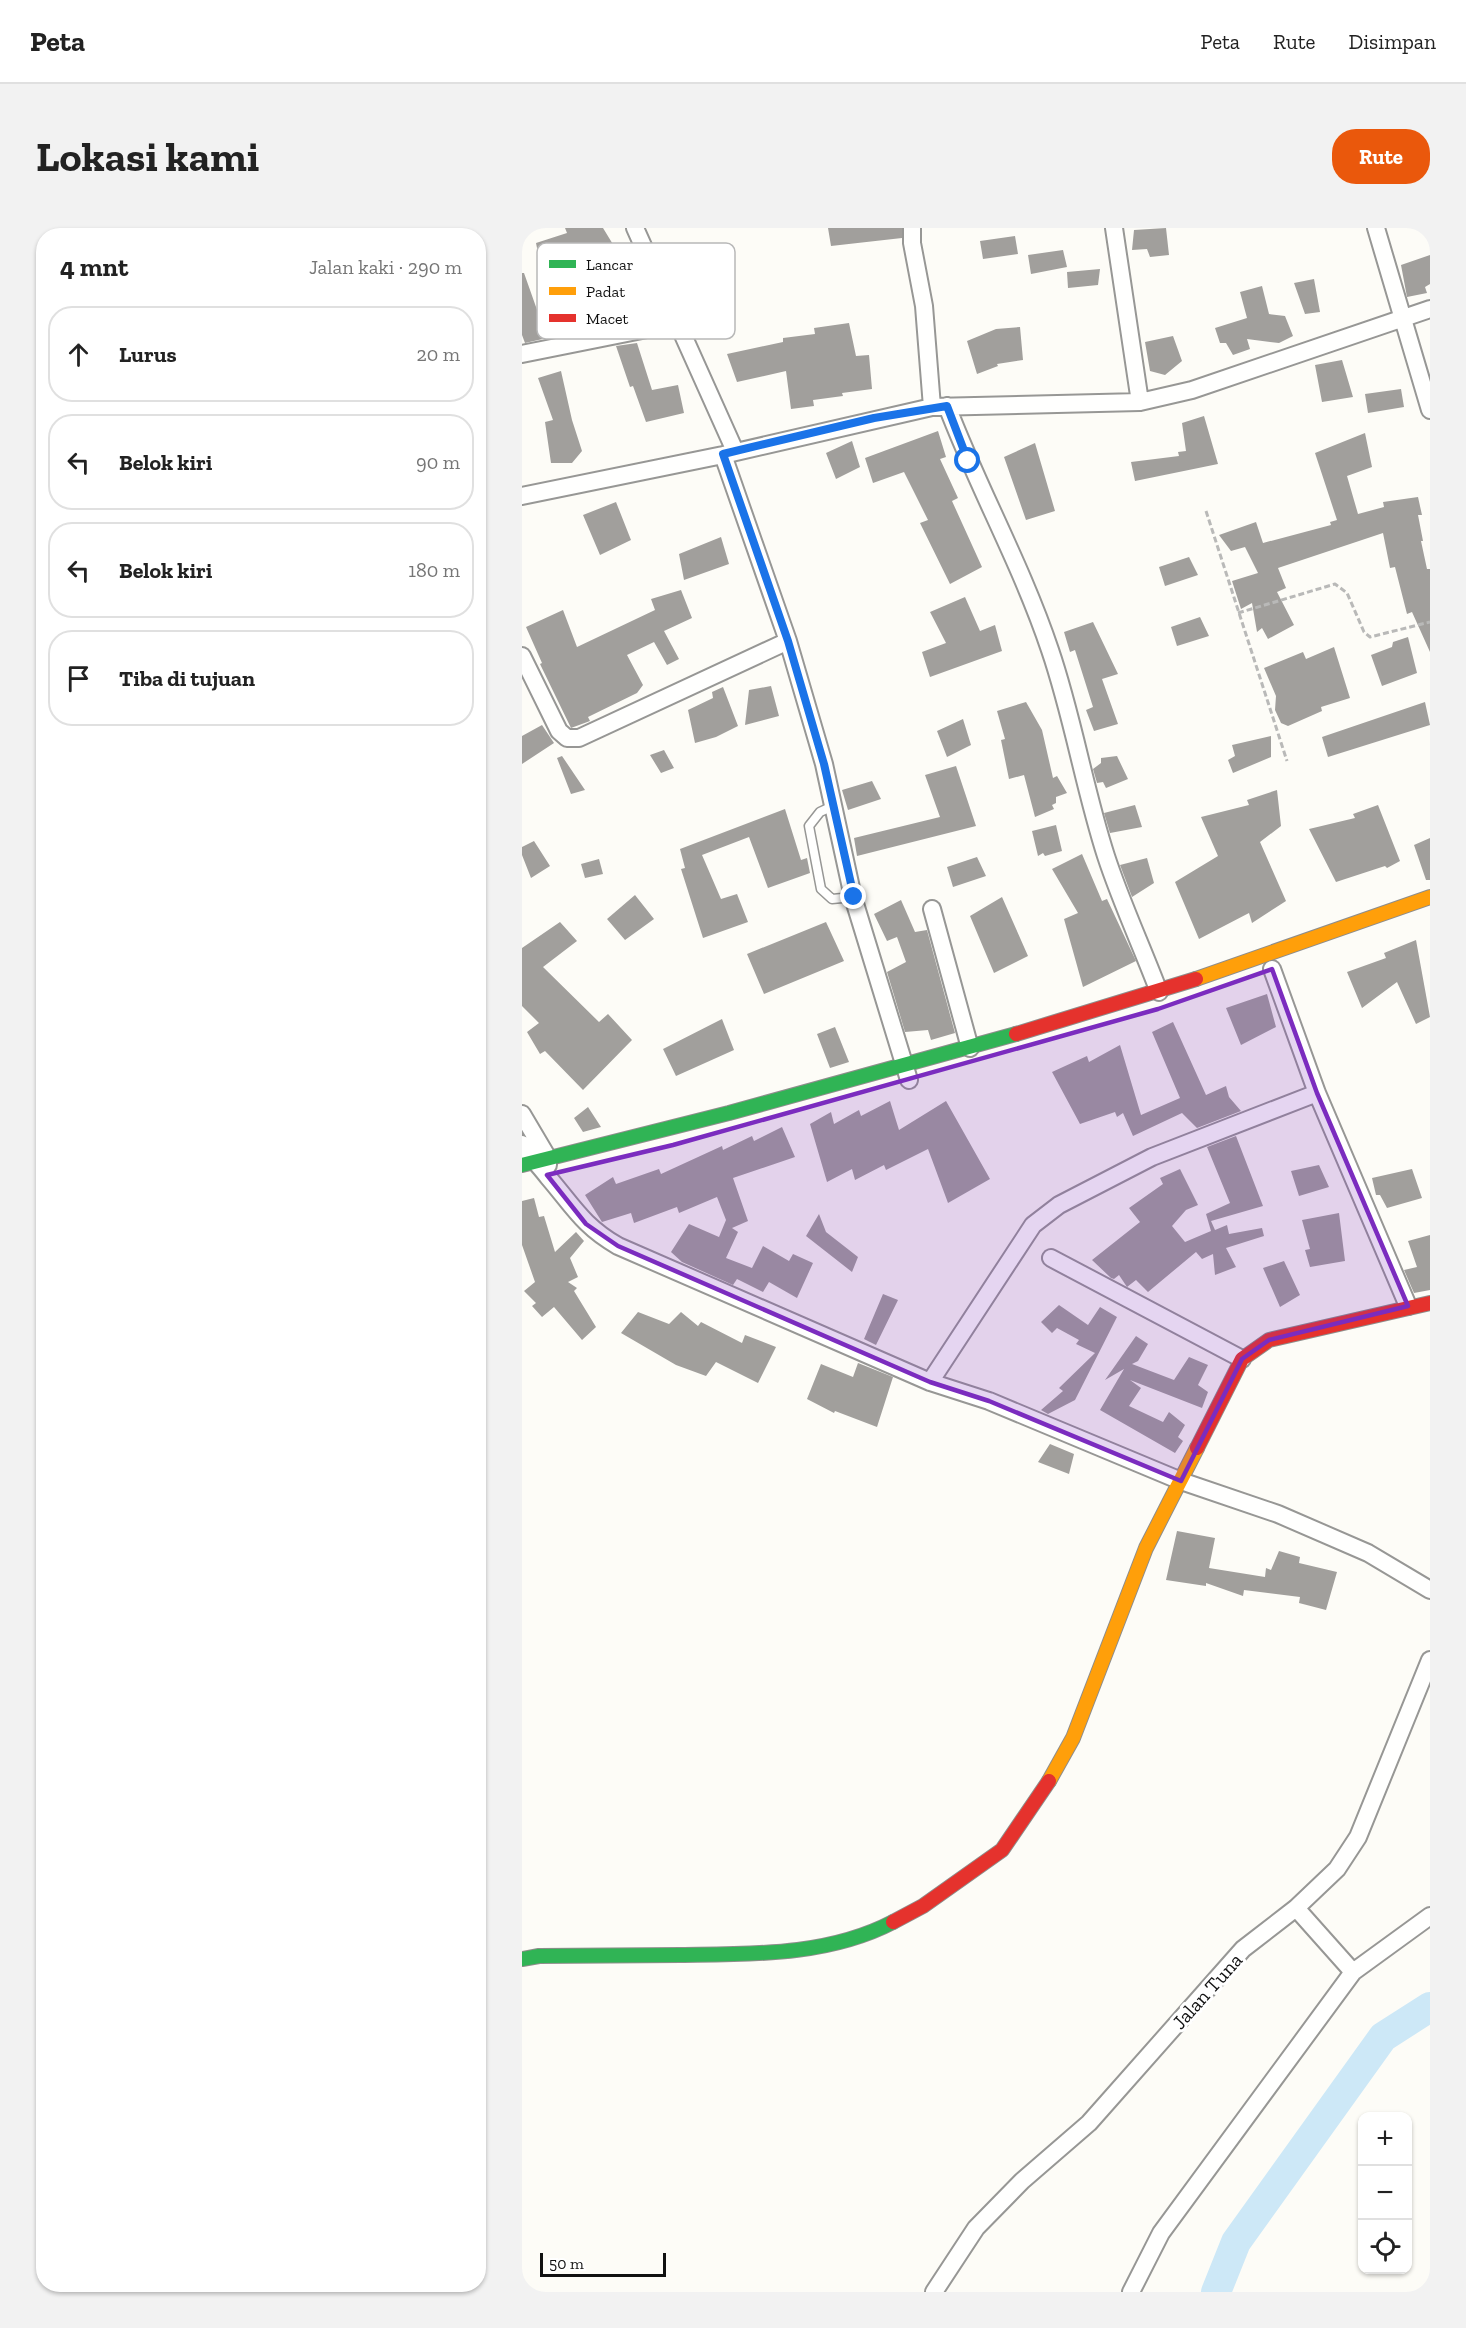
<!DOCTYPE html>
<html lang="id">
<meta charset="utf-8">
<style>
body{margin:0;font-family:"Zilla Slab",serif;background:#f2f2f2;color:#222}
.controls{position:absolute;right:18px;bottom:18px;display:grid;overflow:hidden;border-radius:12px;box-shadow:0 2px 4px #0004}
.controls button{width:54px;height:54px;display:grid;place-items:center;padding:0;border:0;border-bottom:2px solid #e0e0e0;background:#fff;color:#222;font:30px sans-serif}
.scale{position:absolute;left:18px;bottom:15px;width:126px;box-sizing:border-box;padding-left:6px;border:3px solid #111;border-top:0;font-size:16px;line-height:21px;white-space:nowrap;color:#111;-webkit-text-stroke:4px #fff;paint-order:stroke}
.stop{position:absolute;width:18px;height:18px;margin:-14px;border:4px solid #1a73e8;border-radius:50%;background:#fff}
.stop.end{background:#1a73e8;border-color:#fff;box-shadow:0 2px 6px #0008}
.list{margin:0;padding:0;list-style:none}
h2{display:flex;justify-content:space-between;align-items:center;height:78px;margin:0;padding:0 24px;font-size:26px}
h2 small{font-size:20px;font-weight:400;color:#767676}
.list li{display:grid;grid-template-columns:39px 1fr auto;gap:18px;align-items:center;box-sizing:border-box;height:96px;margin:0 12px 12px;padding:0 12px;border:2px solid #e0e0e0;border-radius:24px}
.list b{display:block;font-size:22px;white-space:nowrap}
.list em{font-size:20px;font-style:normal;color:#767676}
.icon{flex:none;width:33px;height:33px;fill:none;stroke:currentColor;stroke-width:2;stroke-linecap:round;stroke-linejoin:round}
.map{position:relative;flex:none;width:908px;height:2064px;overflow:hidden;border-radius:24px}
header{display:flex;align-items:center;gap:36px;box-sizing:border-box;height:84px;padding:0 30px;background:#fff;border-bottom:2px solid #e0e0e0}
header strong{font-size:28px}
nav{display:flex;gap:33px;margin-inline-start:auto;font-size:21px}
.intro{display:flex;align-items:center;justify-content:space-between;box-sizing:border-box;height:144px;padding:0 36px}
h1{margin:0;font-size:42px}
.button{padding:15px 27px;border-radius:24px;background:#ea580c;color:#fff;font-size:21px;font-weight:700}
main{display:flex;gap:36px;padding:0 36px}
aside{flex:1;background:#fff;border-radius:24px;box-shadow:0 2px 4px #0004}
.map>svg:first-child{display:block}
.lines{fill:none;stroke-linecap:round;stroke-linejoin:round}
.river{stroke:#cde8f7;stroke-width:30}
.building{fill:#a19f9c}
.lane-casing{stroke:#979795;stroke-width:11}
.street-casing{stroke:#979795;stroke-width:20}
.fast-casing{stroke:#8e8d8b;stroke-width:16}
.slow-casing{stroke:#8e8d8b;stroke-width:16}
.jam-casing{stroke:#8e8d8b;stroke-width:16}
.path{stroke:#b9b9b8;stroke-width:3;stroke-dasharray:6 3;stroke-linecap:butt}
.lane{stroke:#fffffe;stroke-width:8}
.street{stroke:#fffffe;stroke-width:16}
.fast{stroke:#30b455;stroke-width:14}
.slow{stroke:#ff9f0a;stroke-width:14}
.jam{stroke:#e5322d;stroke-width:14}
.route{stroke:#1a73e8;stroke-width:8}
.marked{fill:#7b2cbf;fill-opacity:0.2;stroke:#7b2cbf;stroke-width:4.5;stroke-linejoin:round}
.labels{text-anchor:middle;stroke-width:6;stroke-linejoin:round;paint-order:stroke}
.street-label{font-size:20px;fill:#111;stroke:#fff}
.key{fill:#fff;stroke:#b8b8b8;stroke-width:1.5}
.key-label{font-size:16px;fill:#111}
</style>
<header>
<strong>Peta</strong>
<nav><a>Peta</a><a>Rute</a><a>Disimpan</a></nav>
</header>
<div class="intro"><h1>Lokasi kami</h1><a class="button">Rute</a></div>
<main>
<aside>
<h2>4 mnt<small>Jalan kaki · 290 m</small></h2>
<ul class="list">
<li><svg class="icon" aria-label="ahead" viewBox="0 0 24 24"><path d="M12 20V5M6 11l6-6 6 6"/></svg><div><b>Lurus</b></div><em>20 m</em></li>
<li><svg class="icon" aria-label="left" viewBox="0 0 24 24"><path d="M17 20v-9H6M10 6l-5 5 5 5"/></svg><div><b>Belok kiri</b></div><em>90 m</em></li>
<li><svg class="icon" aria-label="left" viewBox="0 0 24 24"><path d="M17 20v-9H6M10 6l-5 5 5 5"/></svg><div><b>Belok kiri</b></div><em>180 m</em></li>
<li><svg class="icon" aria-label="arrive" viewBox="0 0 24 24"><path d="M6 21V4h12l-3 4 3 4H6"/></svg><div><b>Tiba di tujuan</b></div></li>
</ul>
</aside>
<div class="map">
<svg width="908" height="2064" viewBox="0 0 908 2064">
<rect width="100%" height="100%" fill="#fdfcf7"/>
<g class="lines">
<path class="river" d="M 694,2064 L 714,2014 L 861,1809 L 908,1779"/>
</g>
<path class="building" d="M 43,0 L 81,0 L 92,18 L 80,23 L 84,51 L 63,29 L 44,46 L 43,56 L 23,60 L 14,15 L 45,5 Z
M 306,0 L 380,0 L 380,10 L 309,18 Z
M 644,0 L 647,27 L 628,29 L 625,21 L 610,22 L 612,2 Z
M 493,8 L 496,26 L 461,31 L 458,13 Z
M 541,22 L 545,39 L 509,46 L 506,27 Z
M 908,27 L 908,56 L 903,59 L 905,65 L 885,69 L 879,37 Z
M 578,41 L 576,57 L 546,60 L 545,44 Z
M 0,45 L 2,45 L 25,110 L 3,115 L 0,107 Z
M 792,51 L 798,84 L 783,86 L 772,55 Z
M 740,58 L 747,86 L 763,88 L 771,108 L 757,115 L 725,111 L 728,121 L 711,127 L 704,115 L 698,115 L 693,100 L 725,90 L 718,64 Z
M 327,95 L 334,128 L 347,127 L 350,161 L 320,165 L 321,168 L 291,172 L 292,178 L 269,181 L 264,143 L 215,154 L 205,126 L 261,114 L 261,110 L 293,106 L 292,100 Z
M 498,99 L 501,132 L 475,136 L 476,138 L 455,146 L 445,113 L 474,101 Z
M 651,108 L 660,133 L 643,147 L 628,143 L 623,114 Z
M 115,115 L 130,162 L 156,157 L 162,185 L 124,194 L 111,158 L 108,159 L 94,118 Z
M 820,132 L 831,169 L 800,174 L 793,137 Z
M 39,143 L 50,192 L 60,223 L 50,235 L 29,235 L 23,194 L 31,192 L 16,150 Z
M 879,161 L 882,179 L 846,185 L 843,166 Z
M 682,188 L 696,236 L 613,253 L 609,234 L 657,228 L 656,224 L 664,223 L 660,195 Z
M 416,203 L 424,229 L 418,231 L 436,270 L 430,273 L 460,339 L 428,356 L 398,295 L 406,292 L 382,244 L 351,255 L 343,230 Z
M 843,205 L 850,239 L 825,248 L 836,286 L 862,279 L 861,274 L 896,269 L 900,287 L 896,287 L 901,313 L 899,313 L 905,341 L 908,341 L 908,424 L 890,384 L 885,386 L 873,339 L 868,340 L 861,305 L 756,340 L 764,360 L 755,364 L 772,397 L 746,411 L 740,400 L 735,404 L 730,375 L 719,381 L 710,353 L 736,345 L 723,319 L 709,323 L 697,307 L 734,294 L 741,315 L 809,297 L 808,294 L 815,292 L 793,225 Z
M 330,213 L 338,239 L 314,251 L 304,225 Z
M 513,215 L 533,283 L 504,292 L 482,229 Z
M 94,274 L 109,312 L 78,327 L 61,287 Z
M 199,309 L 207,336 L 162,352 L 157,326 Z
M 667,329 L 676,347 L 643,358 L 637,339 Z
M 159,362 L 170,390 L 142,403 L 157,431 L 145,437 L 132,414 L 105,427 L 121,457 L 115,465 L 66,489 L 68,493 L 49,500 L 18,436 L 20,435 L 4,399 L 41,382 L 55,419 L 133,382 L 129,371 Z
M 443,369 L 458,403 L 473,397 L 480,423 L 408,449 L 400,424 L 424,415 L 408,384 Z
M 678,389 L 687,408 L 655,418 L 649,399 Z
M 571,394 L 596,446 L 580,451 L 596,496 L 572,503 L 564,482 L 571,479 L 553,422 L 548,424 L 542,404 Z
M 886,409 L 895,445 L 860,458 L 849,427 L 870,419 L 871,414 Z
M 812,419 L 828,470 L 799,479 L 800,483 L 766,498 L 759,495 L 753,482 L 754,468 L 742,440 L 781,424 L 784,431 Z
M 249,458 L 257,488 L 223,497 L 227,462 Z
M 201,459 L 216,498 L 194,509 L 173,515 L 166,482 L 191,470 L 190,464 Z
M 504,474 L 520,502 L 531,550 L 535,548 L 545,565 L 534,569 L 534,575 L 530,577 L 532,581 L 513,589 L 502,547 L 487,551 L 479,512 L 483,511 L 475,483 Z
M 903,474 L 908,497 L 806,529 L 800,509 Z
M 441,491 L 449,517 L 425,529 L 415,503 Z
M 20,497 L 32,515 L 0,536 L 0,508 Z
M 749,508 L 749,529 L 711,545 L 706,532 L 713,528 L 710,517 Z
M 142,522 L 152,540 L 139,545 L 128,527 Z
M 40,528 L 63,562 L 49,566 L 35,530 Z
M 595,528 L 606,551 L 584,560 L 581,554 L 575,555 L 571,541 L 579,535 L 579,530 Z
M 434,538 L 454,598 L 335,628 L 332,610 L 418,589 L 403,547 Z
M 350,553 L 359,571 L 326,582 L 320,562 Z
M 755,562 L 759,598 L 738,614 L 764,673 L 730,695 L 727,685 L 677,711 L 653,654 L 696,628 L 679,589 L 727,577 L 725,572 Z
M 613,577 L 620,599 L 588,605 L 582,585 Z
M 856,577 L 878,633 L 865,640 L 863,638 L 814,654 L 787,601 L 833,590 L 831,586 Z
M 263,581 L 279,632 L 285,630 L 288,645 L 246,660 L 227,609 L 180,627 L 199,671 L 215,666 L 226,694 L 181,710 L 159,641 L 163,640 L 158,621 Z
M 534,597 L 540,623 L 523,628 L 521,625 L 516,628 L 510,603 Z
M 908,610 L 908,652 L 904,652 L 892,617 Z
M 12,613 L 28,638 L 9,650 L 0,627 L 0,619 Z
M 560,626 L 580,673 L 585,671 L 614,733 L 561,759 L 542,691 L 556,685 L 530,641 Z
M 455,629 L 464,648 L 431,659 L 425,639 Z
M 625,630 L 632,655 L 610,669 L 598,637 Z
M 77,631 L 81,646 L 63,650 L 59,636 Z
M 113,667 L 132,691 L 103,712 L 85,691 Z
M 480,669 L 506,728 L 472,745 L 448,688 Z
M 379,672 L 393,704 L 405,702 L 433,805 L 409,812 L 406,802 L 383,804 L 365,744 L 384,734 L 375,709 L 365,713 L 352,686 Z
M 38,694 L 55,713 L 21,739 L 77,794 L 86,786 L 110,812 L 61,862 L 23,823 L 18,826 L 5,804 L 17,795 L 0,778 L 0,720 Z
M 304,694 L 322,733 L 242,766 L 225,726 Z
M 894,712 L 908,789 L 894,796 L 875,754 L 840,780 L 825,744 L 864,730 L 862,725 Z
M 745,766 L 754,799 L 719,817 L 704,780 Z
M 200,791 L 212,822 L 154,848 L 141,821 Z
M 651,794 L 684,867 L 704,858 L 707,869 L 719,883 L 675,900 L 660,885 L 611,908 L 601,885 L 595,889 L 593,884 L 558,896 L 530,844 L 565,828 L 567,834 L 598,817 L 619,887 L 658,870 L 630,804 Z
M 313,799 L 327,834 L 308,840 L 295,806 Z
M 368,873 L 377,902 L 424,873 L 468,951 L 426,975 L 406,921 L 364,942 L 362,937 L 333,952 L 330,941 L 305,954 L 288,896 L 309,884 L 312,896 L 337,882 L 339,888 Z
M 66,879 L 79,899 L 61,904 L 52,890 Z
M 260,899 L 273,929 L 211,950 L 226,993 L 210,1000 L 216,1004 L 204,1030 L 230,1040 L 241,1018 L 267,1033 L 271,1026 L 291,1035 L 275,1070 L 247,1054 L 241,1064 L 215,1051 L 211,1057 L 160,1034 L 149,1024 L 167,996 L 197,1009 L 204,992 L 195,969 L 157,985 L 155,979 L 112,995 L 109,985 L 80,994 L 63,967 L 91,949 L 94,956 L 137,941 L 139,946 L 200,918 L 201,922 L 230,908 L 232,913 Z
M 714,908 L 741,978 L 689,993 L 693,1002 L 705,997 L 707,1006 L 740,1000 L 742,1008 L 704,1020 L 714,1039 L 693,1047 L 691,1026 L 680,1031 L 674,1024 L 626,1064 L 614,1052 L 605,1059 L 597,1047 L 592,1051 L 589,1050 L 570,1032 L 618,994 L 607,980 L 641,956 L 638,950 L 658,941 L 676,977 L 664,982 L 650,998 L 663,1014 L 689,1003 L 684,986 L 708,975 L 685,919 Z
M 797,937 L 807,959 L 777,968 L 769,943 Z
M 890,941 L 900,970 L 865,980 L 858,967 L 854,967 L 850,950 Z
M 12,970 L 17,989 L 22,988 L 33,1024 L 54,1004 L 62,1013 L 48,1030 L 56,1049 L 46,1054 L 55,1060 L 52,1063 L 74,1099 L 60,1112 L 32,1079 L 20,1089 L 10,1078 L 14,1075 L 2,1063 L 13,1054 L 0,1017 L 0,973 Z
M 817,985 L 823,1033 L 788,1039 L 783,1022 L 788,1021 L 780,992 Z
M 297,986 L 304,1004 L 336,1029 L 330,1044 L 284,1008 Z
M 908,1007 L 908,1062 L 892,1065 L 882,1042 L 895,1039 L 886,1013 Z
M 762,1033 L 778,1067 L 758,1079 L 741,1040 Z
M 361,1066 L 376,1072 L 354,1117 L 342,1111 Z
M 537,1077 L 566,1097 L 578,1079 L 595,1089 L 553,1172 L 526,1186 L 519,1182 L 541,1163 L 537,1160 L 573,1125 L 554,1116 L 557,1112 L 535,1100 L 530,1105 L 519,1094 Z
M 116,1084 L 147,1096 L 159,1084 L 176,1098 L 179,1094 L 220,1115 L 223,1107 L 254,1119 L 236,1155 L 194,1134 L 184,1148 L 154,1137 L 99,1105 Z
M 614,1108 L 626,1116 L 616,1133 L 610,1136 L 652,1152 L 667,1129 L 686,1137 L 676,1157 L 686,1164 L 680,1180 L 608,1152 L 619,1160 L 607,1178 L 641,1194 L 647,1184 L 663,1197 L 656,1209 L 661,1213 L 653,1225 L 578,1182 L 602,1141 L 583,1152 Z
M 336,1135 L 371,1149 L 355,1199 L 313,1183 L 312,1185 L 285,1171 L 299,1136 L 331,1149 Z
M 528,1216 L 552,1226 L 547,1246 L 516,1234 Z
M 655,1303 L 693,1310 L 687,1340 L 743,1349 L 744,1340 L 749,1342 L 757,1323 L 778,1329 L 777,1335 L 815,1344 L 804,1382 L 777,1375 L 778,1369 L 722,1362 L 721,1368 L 684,1355 L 684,1358 L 644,1352 Z"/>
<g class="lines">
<g class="lane-casing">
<path id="lane" d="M 311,578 L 298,584 L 287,598 L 299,661 L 310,671 L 331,669"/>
</g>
<g class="street-casing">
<path id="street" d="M 113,0 L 213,223
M 390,0 L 390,15 L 402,78 L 410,179
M 592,0 L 618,174
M 854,0 L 908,182
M 0,126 L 155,95
M 425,178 C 456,260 500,338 528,422 C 551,489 562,560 584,628 C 599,674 620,719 637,764
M 201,227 L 266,413 L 302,536 L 331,669 L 387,852
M 0,268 L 201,227 L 410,179 L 618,174 L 670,162 L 908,81
M 0,428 L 37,503 L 45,510 L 57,510 L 266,413
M 410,681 L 448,820
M 750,741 L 795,865 L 886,1078
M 0,886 L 26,930 L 26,937
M 0,916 C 8,929 17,937 26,949 C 51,978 61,998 96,1018 L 408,1154 L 467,1173 L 659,1253 L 756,1286 L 846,1325 L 908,1362
M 529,1030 L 720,1131
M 408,1154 L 511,997 L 537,977 L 630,929 L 795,865
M 774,1680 L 831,1744
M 412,2064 L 454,2000 L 500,1953 L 567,1895 L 721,1721 L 774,1680 L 815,1641 L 836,1609 L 908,1432
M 609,2064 L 639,2005 L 831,1744 L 908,1688"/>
</g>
<g class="fast-casing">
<path id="fast" d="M 0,937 L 207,885 L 494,806
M 0,1731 L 17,1728 C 64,1728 112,1727 159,1727 C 230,1726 306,1728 371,1694"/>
</g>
<g class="slow-casing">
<path id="slow" d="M 674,751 L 908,669
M 527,1553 L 551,1510 L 624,1320 L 675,1220"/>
</g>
<g class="jam-casing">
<path id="jam" d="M 494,806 L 674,751
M 675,1220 L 720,1131 L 747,1112 L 908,1075
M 371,1694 L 401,1678 L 480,1622 L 527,1553"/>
</g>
<path class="path" d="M 684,283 L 765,533
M 716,385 L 813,356 L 825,365 L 842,404 L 848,409 L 908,394"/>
<use href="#lane" class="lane"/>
<use href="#street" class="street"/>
<use href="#fast" class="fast"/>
<use href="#slow" class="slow"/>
<use href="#jam" class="jam"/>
</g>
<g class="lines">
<path class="route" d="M 332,669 L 302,536 L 266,413 L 201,226 L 352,190 L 425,178 L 446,233"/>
</g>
<path class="marked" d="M 750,741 L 795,865 L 886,1078 L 747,1112 L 720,1131 L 659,1253 L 467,1173 L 408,1154 L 96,1018 L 64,996 L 25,947 L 151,917 L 636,781 Z"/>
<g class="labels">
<g class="street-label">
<text transform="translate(685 1763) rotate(-48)" y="7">Jalan Tuna</text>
</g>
</g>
<rect x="15" y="15" width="198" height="96" rx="9" class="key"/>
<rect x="27" y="32" width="27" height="8" fill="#30b455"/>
<rect x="27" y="59" width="27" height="8" fill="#ff9f0a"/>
<rect x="27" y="86" width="27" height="8" fill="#e5322d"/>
<g class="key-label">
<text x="64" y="42">Lancar</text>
<text x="64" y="69">Padat</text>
<text x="64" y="96">Macet</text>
</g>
</svg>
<div class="controls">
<button>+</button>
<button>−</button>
<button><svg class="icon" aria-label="locate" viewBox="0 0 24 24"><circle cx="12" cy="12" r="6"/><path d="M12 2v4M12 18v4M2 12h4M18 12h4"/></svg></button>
</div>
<div class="scale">50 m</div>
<div class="stop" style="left:446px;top:233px"></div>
<div class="stop end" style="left:332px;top:669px"></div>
</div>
</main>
